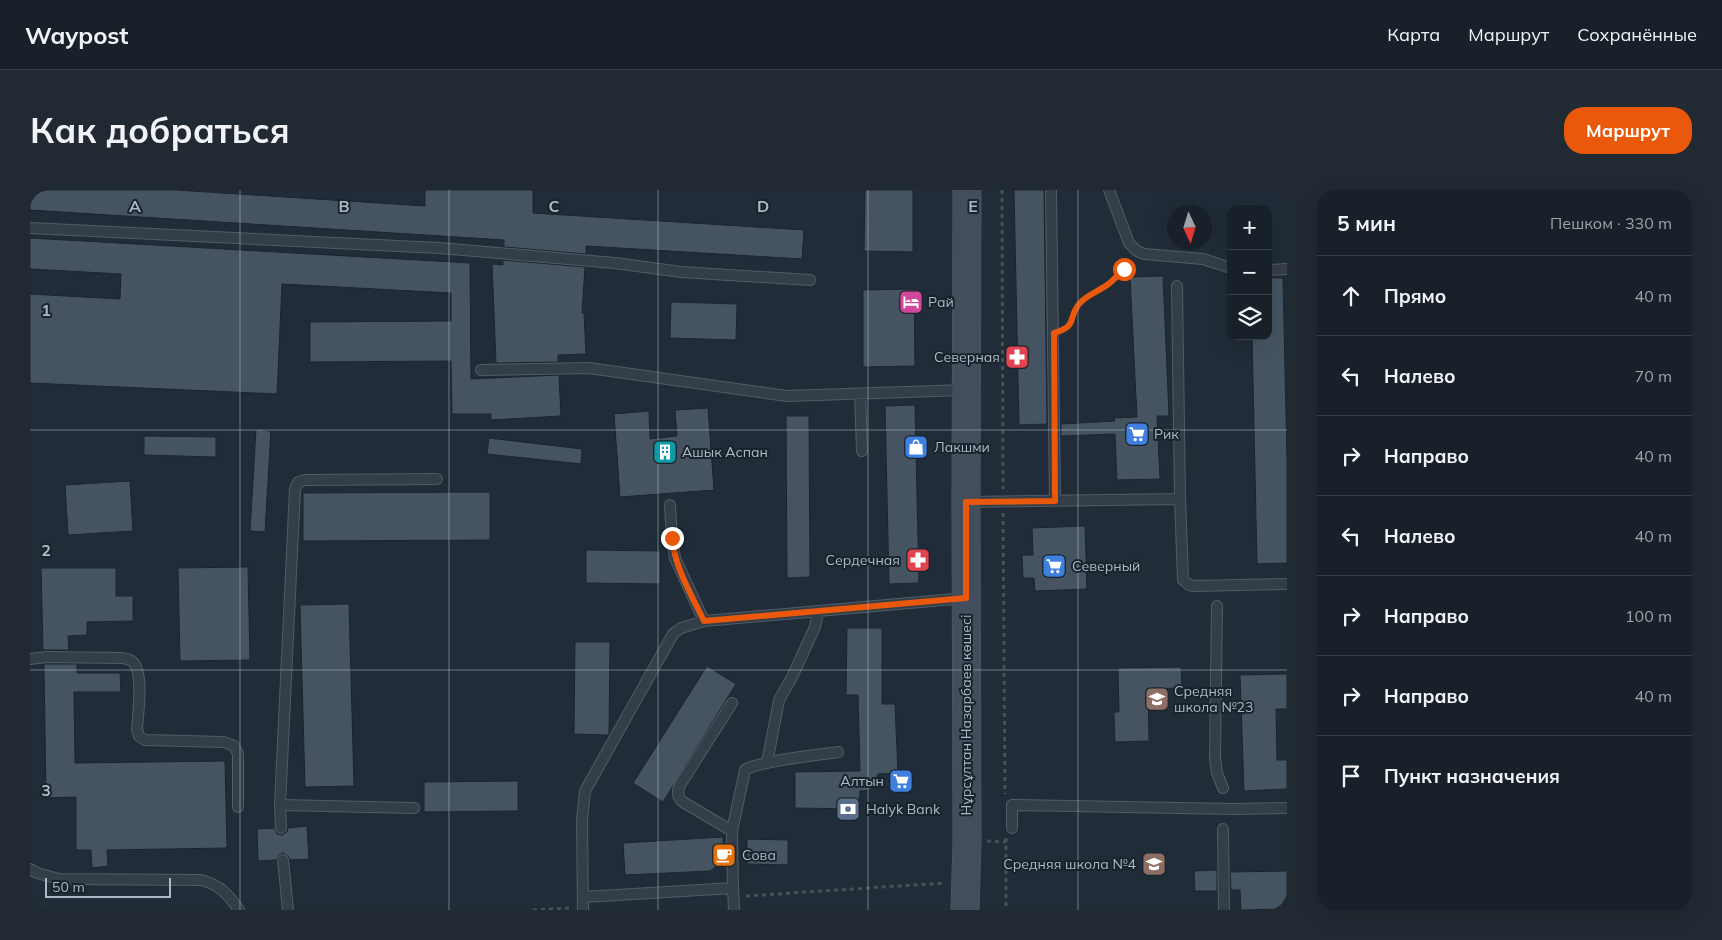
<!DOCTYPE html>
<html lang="ru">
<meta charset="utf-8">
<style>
body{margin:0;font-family:Mulish,sans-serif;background:#212932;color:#f1f3f6}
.controls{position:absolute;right:15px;top:15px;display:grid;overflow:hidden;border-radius:10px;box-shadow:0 5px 20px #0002}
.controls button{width:45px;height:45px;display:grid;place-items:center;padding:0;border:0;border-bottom:1px solid #363e47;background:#18212a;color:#f1f3f6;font:25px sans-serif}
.compass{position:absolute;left:1137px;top:15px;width:45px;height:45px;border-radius:50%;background:#18212a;box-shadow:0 5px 20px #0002;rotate:176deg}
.scale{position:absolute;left:15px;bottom:12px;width:126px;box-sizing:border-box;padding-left:5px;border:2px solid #aeb9c5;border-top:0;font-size:14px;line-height:18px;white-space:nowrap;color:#aeb9c5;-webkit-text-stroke:4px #19232d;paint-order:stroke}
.stop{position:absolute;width:15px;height:15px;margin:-11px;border:4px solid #ea580c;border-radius:50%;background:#fff}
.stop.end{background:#ea580c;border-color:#fff;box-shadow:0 1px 5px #0008}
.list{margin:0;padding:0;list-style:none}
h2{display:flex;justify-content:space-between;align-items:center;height:65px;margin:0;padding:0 20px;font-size:21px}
h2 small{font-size:16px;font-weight:400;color:#9fa3a8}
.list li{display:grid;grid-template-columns:32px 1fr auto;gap:15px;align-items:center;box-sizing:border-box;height:80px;padding:0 20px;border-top:1px solid #363e47}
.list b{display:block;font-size:19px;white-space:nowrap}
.list em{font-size:16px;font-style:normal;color:#9fa3a8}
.icon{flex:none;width:28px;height:28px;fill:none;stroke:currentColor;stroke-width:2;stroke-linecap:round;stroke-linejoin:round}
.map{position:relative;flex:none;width:1257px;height:720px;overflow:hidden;border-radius:20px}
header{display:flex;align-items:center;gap:30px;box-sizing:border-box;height:70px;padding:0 25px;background:#18212a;border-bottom:1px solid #363e47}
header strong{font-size:24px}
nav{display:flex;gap:28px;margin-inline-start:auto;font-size:18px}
.intro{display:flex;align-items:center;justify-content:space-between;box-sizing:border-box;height:120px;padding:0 30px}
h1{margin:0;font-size:35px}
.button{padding:12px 22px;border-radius:20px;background:#ea580c;color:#fff;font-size:18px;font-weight:700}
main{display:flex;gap:30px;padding:0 30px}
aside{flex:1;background:#18212a;border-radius:20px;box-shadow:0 5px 20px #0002}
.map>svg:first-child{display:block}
.building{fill:#465462;stroke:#1b252f}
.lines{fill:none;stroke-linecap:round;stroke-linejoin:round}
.service-casing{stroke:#515c66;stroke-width:12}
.secondary-casing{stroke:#515c66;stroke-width:29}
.path{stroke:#405556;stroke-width:3;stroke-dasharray:4 4;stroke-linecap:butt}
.service{stroke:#343e48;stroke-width:10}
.secondary{stroke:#424e5b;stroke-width:28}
.route{stroke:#ea580c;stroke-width:6}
.grid{fill:none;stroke:#aeb9c5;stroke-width:1;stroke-opacity:0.55}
.labels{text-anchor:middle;stroke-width:4;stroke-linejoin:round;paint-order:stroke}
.poi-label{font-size:14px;fill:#aeb9c5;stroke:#19232d;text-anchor:start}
.street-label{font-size:14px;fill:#aeb9c5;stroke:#19232d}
.grid-label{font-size:16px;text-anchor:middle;font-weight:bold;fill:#aeb9c5;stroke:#19232d;stroke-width:4;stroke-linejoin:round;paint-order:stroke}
</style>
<header>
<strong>Waypost</strong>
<nav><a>Карта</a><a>Маршрут</a><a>Сохранённые</a></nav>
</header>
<div class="intro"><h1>Как добраться</h1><a class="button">Маршрут</a></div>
<main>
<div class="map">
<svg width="1257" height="720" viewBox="0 0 1257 720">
<rect width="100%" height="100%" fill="#202c38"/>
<path class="building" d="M 0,0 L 146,0 L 395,16 L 395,0 L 503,0 L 503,23 L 774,40 L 772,69 L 556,56 L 556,64 L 474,57 L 474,50 L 0,20 Z
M 835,0 L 883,0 L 883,62 L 834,61 Z
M 984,0 L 1014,0 L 1017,234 L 989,235 Z
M 0,48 L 440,73 L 441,189 L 529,185 L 531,226 L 461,230 L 461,224 L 422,224 L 421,171 L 280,172 L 280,132 L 421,131 L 421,103 L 252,94 L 247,204 L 0,193 L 0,104 L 90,109 L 91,84 L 0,79 Z
M 473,70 L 555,77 L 552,123 L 554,123 L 556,164 L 528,165 L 528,172 L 466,173 L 462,74 L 473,75 Z
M 1133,86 L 1139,226 L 1127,226 L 1130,289 L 1087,290 L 1085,244 L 1031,246 L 1031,234 L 1085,231 L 1084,228 L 1107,227 L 1100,87 Z
M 1238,88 L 1253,88 L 1257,272 L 1257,373 L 1227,374 L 1222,146 L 1238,146 Z
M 884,99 L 885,176 L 833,177 L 833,100 Z
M 641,112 L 707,114 L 706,150 L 640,148 Z
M 885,215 L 889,393 L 859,394 L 855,216 Z
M 678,218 L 684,300 L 590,307 L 584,224 L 619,221 L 620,249 L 647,246 L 645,220 Z
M 756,226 L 779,226 L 780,387 L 757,388 Z
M 226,239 L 241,241 L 235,342 L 220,341 Z
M 114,246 L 186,247 L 186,267 L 114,265 Z
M 459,248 L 552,259 L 551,274 L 457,264 Z
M 100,291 L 103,341 L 38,345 L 35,295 Z
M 460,302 L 460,350 L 273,351 L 273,303 Z
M 1055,336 L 1057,399 L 1005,401 L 1004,388 L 993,388 L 992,365 L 1003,365 L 1002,338 Z
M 556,360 L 630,361 L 630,394 L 556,393 Z
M 218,377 L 220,470 L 150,471 L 148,378 Z
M 11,378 L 86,378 L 86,406 L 103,406 L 103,431 L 57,432 L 57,445 L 38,446 L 39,460 L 13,460 Z
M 319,414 L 324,596 L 275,597 L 270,415 Z
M 817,438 L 852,438 L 852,514 L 865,514 L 868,583 L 848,584 L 844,594 L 839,600 L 830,601 L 829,619 L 765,618 L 765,582 L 830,581 L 828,505 L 816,505 Z
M 545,452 L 580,452 L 579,545 L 544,544 Z
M 14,474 L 47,474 L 47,483 L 90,483 L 91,502 L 44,502 L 45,573 L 195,571 L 197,658 L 77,660 L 78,676 L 62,678 L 61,660 L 46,660 L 46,607 L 16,608 Z
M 677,476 L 706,494 L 633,612 L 603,593 Z
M 1151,477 L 1152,498 L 1118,499 L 1119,551 L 1085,552 L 1084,522 L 1089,522 L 1088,478 Z
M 1257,484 L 1257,519 L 1246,519 L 1247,570 L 1257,570 L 1257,599 L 1214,601 L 1210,485 Z
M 488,591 L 488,621 L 394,622 L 394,592 Z
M 277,636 L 279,669 L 260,670 L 258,666 L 253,663 L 249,665 L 246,670 L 228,671 L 227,639 L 244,638 L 247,644 L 252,645 L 257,642 L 258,638 Z
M 693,647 L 694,665 L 688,675 L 680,681 L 595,685 L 593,653 Z
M 717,649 L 758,650 L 758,675 L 717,674 Z
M 1187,680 L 1187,701 L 1165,701 L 1164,681 Z
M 1257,681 L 1257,719 L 1211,720 L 1210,700 L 1201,700 L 1200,682 Z"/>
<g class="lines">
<g class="service-casing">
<path id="service" d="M 1021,0 L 1025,311
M 1079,0 L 1099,53 L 1107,61 L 1114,64 L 1173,69 L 1201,78
M 0,38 L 409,58 L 585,73 L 651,82 L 780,90
M 1238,80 L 1257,79
M 1147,96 L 1150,309 L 1153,390 L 1159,395 L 1164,396 L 1257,394
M 451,180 L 559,178 L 757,206 L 936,200
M 830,204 L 832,261
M 936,312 L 1150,309
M 640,315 L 642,348 L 645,368 L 674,431
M 1187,416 L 1185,568 L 1187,583 L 1193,598
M 0,469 L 16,467 L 92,468 C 96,469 100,469 103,472 C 114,483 108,524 107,539 L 109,546 L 115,550 L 194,552 L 204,556 L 208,564 L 208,617
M 737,573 L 749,510 L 762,487 L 785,437 L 788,422
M 250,615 L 384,618
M 251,638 L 250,615 L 265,299 L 268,292 L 275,290 L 407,289
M 982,638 L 982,615 L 1204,619 L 1257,618
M 1193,639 L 1194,720
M 702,641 L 653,612 C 647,607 647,601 650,595 L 702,513
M 253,670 L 258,720
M 0,679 L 7,683 L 29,689 L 171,690 C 190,695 198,704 209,720
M 703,698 L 702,641 L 715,580 C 728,571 789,565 808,562
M 553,707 L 703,698 L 704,720
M 553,720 L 552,631 L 555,601 L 643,444 L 651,438 L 674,431 L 936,408"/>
</g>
<g class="secondary-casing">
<path id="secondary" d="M 935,720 L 937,651 L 936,312 L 937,0"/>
</g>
<path class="path" d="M 972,0 L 973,299
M 1035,139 C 1045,132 1042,121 1051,112 C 1058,105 1070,101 1078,95 C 1086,88 1093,80 1099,71
M 973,323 L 975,604
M 976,648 L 976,720
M 957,651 L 976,652
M 716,706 L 914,693
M 503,720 L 540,718"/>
<use href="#service" class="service"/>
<use href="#secondary" class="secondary"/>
</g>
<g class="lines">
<path class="route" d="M 642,348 C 645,378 661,404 674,431 L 936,408 L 936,312 L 1025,311 L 1024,143 C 1049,136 1037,127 1050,113 C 1057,105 1069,101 1077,95 C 1083,91 1088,85 1094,79"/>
</g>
<path class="grid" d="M 210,0 L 210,720M 419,0 L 419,720M 628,0 L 628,720M 838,0 L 838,720M 1048,0 L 1048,720M 0,240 L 1257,240M 0,480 L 1257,480"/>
<defs>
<g id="hotel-square" transform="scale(1.25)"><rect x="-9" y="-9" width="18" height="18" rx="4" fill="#d1479c" stroke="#19232d"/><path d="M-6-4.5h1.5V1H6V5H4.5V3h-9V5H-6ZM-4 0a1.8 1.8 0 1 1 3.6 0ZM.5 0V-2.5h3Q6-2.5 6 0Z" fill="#fff"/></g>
<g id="pharmacy-square" transform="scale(1.25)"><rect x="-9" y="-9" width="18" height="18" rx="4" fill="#e0444e" stroke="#19232d"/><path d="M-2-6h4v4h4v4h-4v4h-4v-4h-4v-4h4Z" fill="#fff"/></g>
<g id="supermarket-square" transform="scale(1.25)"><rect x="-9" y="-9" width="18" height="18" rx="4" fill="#3f7fe0" stroke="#19232d"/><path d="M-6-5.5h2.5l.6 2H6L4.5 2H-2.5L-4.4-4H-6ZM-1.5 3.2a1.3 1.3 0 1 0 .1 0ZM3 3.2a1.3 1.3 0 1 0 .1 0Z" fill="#fff"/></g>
<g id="shop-square" transform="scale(1.25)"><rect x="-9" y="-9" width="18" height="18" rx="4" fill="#3f7fe0" stroke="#19232d"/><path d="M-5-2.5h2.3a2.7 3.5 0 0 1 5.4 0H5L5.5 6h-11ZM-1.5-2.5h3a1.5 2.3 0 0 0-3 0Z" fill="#fff"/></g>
<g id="building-square" transform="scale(1.25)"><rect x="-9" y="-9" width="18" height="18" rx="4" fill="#0f9aa8" stroke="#19232d"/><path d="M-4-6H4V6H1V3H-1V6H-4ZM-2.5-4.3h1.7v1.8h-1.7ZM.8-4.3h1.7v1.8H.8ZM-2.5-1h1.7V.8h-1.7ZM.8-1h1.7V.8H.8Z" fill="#fff"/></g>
<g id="school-square" transform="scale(1.25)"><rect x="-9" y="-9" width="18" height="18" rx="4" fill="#8d6e63" stroke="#19232d"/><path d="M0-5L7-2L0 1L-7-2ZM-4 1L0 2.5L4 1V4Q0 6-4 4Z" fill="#fff"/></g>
<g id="bank-square" transform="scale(1.25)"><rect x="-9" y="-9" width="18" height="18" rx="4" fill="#5c6f8a" stroke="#19232d"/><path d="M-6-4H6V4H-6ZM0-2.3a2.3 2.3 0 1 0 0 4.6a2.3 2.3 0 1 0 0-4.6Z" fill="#fff"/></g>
<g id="cafe-square" transform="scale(1.25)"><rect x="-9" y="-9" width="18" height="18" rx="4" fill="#e8710a" stroke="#19232d"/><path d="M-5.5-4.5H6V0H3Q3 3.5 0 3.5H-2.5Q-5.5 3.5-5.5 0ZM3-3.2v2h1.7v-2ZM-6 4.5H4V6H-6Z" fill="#fff"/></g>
</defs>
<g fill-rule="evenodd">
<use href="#hotel-square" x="881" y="112"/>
<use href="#pharmacy-square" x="987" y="167"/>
<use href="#supermarket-square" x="1107" y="244"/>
<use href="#shop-square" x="886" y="257"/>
<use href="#building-square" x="635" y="262"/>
<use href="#pharmacy-square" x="888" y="370"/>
<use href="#supermarket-square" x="1024" y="376"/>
<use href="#school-square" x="1127" y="509"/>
<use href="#supermarket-square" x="871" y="591"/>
<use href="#bank-square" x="818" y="619"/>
<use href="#cafe-square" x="694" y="665"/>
<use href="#school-square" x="1124" y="674"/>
</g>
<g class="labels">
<g class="poi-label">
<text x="898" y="117">Рай</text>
<text x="970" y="172" text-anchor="end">Северная</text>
<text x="1124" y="249">Рик</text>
<text x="904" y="262">Лакшми</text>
<text x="652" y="267">Ашык Аспан</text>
<text x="870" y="375" text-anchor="end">Сердечная</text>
<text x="1042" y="381">Северный</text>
<text x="1144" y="506">Средняя<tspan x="1144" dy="16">школа №23</tspan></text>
<text x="854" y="596" text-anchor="end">Алтын</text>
<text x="836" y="624">Halyk Bank</text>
<text x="712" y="670">Сова</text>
<text x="1106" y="679" text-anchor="end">Средняя школа №4</text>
</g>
<g class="street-label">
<text transform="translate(936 525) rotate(-90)" y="5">Нұрсұлтан Назарбаев көшесі</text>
</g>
</g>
<g class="grid-label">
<text x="105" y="22">A</text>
<text x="314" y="22">B</text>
<text x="524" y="22">C</text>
<text x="733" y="22">D</text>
<text x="943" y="22">E</text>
<text x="16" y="126">1</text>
<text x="16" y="366">2</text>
<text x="16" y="606">3</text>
</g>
</svg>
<div class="controls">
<button>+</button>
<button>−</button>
<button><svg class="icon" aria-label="layers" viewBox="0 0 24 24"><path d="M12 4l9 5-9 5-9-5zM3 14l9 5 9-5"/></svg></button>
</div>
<svg class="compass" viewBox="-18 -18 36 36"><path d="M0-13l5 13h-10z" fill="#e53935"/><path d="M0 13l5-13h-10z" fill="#9fa3a8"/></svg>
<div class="scale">50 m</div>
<div class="stop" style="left:1094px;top:79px"></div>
<div class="stop end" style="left:642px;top:348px"></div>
</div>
<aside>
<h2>5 мин<small>Пешком · 330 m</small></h2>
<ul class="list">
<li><svg class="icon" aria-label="ahead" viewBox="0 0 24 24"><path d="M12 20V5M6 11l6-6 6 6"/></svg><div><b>Прямо</b></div><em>40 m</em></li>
<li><svg class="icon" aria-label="left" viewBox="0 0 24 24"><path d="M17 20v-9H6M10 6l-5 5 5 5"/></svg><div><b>Налево</b></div><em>70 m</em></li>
<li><svg class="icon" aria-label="right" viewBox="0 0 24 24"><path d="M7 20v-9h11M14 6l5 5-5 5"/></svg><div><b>Направо</b></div><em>40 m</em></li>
<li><svg class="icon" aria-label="left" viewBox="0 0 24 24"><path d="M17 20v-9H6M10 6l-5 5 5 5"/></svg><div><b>Налево</b></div><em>40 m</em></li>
<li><svg class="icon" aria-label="right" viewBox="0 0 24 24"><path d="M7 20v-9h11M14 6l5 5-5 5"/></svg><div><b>Направо</b></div><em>100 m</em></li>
<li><svg class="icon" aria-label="right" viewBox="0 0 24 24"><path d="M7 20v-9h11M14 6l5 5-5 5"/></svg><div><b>Направо</b></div><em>40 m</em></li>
<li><svg class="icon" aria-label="arrive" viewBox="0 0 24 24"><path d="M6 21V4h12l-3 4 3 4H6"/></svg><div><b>Пункт назначения</b></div></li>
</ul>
</aside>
</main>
